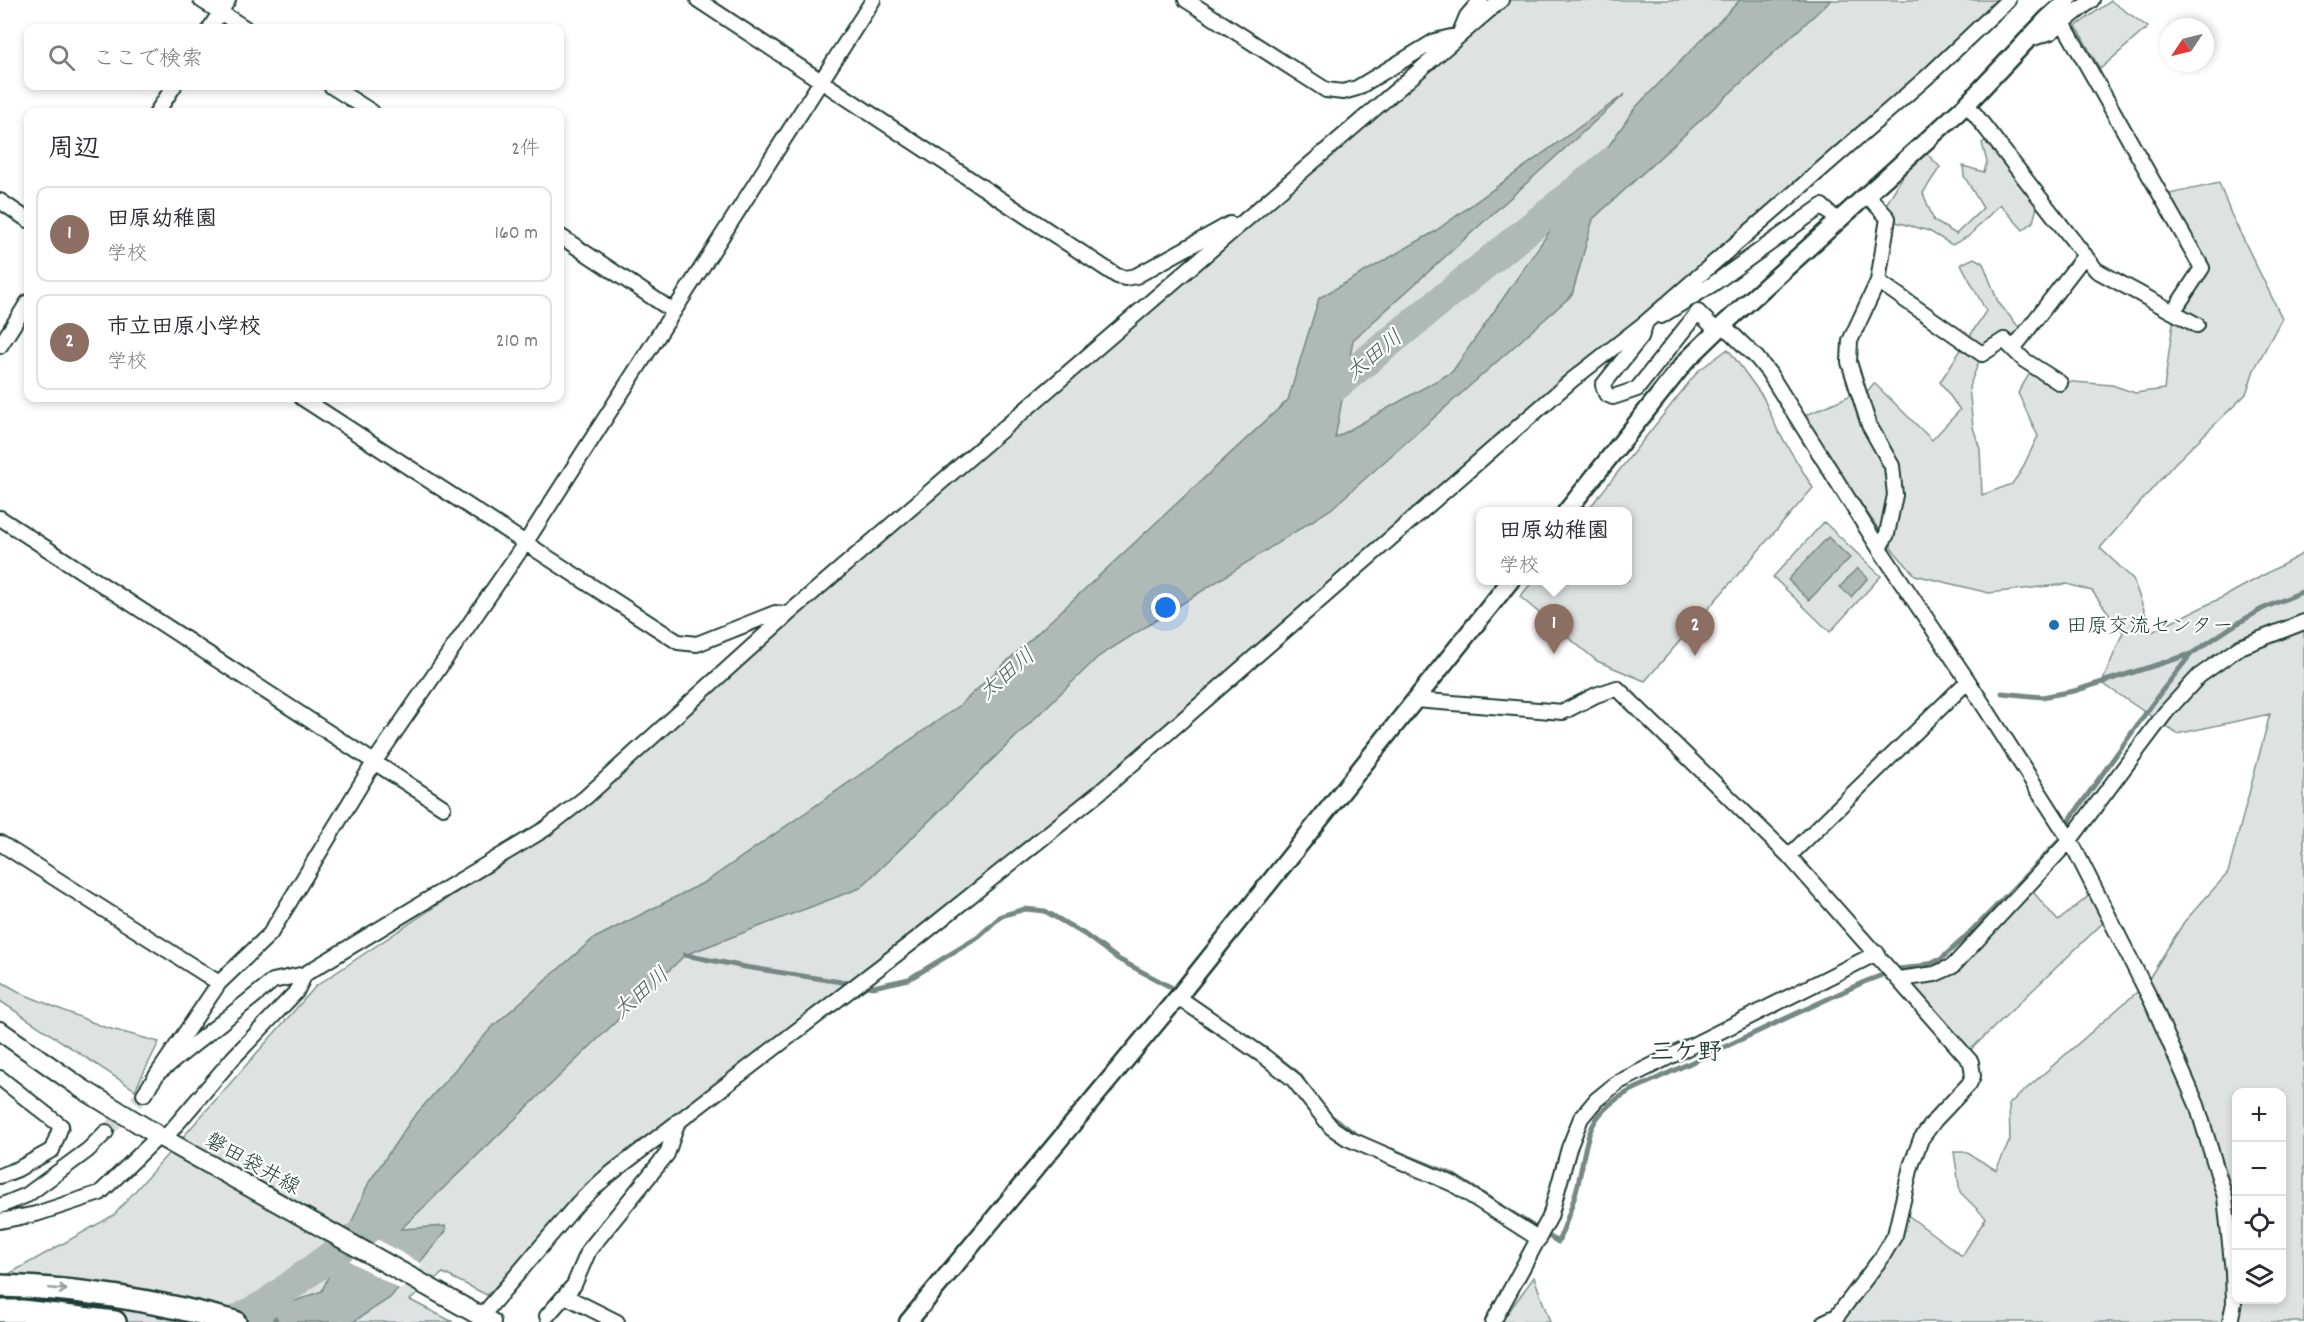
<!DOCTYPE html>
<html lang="ja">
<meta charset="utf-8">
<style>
body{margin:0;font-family:Dekko,"Klee One",sans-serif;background:#f2f2f3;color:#2b2b33}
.controls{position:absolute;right:18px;bottom:18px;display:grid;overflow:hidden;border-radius:12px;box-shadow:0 3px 9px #0003}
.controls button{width:54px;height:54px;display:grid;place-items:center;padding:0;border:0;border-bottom:2px solid #e1e1e2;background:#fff;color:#2b2b33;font:30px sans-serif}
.compass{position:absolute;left:2160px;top:18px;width:54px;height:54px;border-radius:50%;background:#fff;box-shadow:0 3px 9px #0003;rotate:235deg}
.you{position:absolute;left:1166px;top:608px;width:21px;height:21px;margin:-15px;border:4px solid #fff;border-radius:50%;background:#1a73e8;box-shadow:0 0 0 9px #1a73e833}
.badge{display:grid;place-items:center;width:39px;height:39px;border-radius:50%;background:#d93025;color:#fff;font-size:20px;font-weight:700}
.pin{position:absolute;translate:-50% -50px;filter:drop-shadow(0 2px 3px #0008)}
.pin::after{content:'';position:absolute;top:32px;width:21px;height:18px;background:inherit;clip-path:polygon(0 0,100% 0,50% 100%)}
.popup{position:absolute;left:1476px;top:507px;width:156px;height:78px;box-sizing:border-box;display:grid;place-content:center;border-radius:12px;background:#fff;filter:drop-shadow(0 2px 4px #0005);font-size:20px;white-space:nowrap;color:#7c7c81}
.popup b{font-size:22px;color:#2b2b33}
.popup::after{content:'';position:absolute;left:50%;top:100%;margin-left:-12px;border:12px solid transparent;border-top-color:#fff}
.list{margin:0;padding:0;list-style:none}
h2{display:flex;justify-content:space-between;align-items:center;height:78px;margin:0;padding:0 24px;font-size:26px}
h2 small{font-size:20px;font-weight:400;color:#7c7c81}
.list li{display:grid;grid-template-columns:39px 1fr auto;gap:18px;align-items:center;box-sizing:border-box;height:96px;margin:0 12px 12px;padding:0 12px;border:2px solid #e1e1e2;border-radius:12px}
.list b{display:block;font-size:22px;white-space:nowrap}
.list p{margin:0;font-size:20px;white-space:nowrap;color:#7c7c81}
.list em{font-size:20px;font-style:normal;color:#7c7c81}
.icon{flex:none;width:33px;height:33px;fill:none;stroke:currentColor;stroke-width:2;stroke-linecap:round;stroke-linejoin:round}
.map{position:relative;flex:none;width:2304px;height:1322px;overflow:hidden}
.search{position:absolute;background:#fff;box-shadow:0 3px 9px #0003;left:24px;top:24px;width:540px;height:66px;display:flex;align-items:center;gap:15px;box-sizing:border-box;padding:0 21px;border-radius:12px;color:#7c7c81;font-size:22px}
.panel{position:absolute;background:#fff;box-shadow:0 3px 9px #0003;left:24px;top:108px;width:540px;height:294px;border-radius:12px}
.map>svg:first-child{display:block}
.green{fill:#dee3e2;stroke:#7e908b;stroke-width:1.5;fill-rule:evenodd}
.water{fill:#afbab7;stroke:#758883;stroke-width:1.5}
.pier{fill:#fff}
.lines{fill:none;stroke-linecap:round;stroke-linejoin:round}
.stream{stroke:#758883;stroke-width:5}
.river{stroke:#afbab7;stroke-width:30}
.minor-tunnel{stroke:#d2d8d6;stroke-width:14;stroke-dasharray:14 7;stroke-linecap:butt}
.minor-casing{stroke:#1f3d34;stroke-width:18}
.tertiary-casing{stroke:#1f3d34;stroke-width:21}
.secondary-casing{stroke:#1f3d34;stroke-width:22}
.trunk-casing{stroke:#1f3d34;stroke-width:26}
.minor{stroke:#fff;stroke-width:14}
.tertiary{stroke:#fff;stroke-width:16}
.secondary{stroke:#fff;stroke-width:18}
.trunk{stroke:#fff;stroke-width:21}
.oneway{stroke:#8f9e9a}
.poi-dot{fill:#1f6fb2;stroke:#fff;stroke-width:2}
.labels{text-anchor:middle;stroke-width:4.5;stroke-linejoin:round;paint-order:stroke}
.poi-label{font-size:21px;fill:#1f3d34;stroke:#fff;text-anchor:start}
.street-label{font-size:21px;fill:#1f3d34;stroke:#fff}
.water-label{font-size:22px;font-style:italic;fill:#4a625b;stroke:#fff}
.quarter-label{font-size:24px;font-weight:bold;fill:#1f3d34;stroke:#fff}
</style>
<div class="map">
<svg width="2304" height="1322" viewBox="0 0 2304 1322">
<rect width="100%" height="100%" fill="#fff"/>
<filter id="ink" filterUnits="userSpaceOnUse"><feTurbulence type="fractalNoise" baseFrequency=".0167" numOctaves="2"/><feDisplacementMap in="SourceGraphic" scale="12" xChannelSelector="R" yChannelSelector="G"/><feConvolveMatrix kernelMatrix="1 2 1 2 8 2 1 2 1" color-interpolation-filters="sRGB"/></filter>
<g filter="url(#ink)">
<path class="green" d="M 1505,0 L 2004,0 L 1746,234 L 942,918 L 605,1178 L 487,1295 L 443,1273 L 410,1300 L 453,1322 L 0,1322 L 0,1279 L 114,1215 L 316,986 L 569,817 L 914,506 Z
M 2111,1 L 2148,27 L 2100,69 L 2076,26 Z
M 1992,136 L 2039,200 L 2033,222 L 2023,230 L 2000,204 L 1969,236 L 1952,245 L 1929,231 L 1896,222 L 1884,208 L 1920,147 L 1940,167 L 1923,193 L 1934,221 L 1956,234 L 1983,208 L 1964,176 L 1963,166 L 1984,172 L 1987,162 L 1982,143 Z
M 2219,183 L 2231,214 L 2282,318 L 2254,370 L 2246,394 L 2175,463 L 2100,548 L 2133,579 L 2152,632 L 2229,594 L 2304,553 L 2304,1322 L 1824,1322 L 1837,1316 L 1901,1210 L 1962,1256 L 1986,1218 L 1960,1192 L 1954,1152 L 1966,1152 L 1996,1170 L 2010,1140 L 2009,1104 L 2145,985 L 2184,922 L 2228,873 L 2270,714 L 2177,734 L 2102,683 L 2123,632 L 2092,591 L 2067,584 L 1989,593 L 1915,575 L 1891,548 L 1892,491 L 1879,530 L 1802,417 L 1860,391 L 1862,398 L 1874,383 L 1932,440 L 1960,410 L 1940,382 L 1986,311 L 1961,264 L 1974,258 L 1983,263 L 1998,302 L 2022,331 L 2013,349 L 2004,340 L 1982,354 L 1969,387 L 1973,427 L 1980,449 L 1982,495 L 2012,484 L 2021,471 L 2038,436 L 2018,393 L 2034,366 L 2061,381 L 2112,385 L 2135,393 L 2164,389 L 2175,308 L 2202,268 L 2168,208 L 2169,194 ZM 2236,1092 L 2282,1092 L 2282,1300 L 2236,1300 Z
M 1728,349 L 1763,397 L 1778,431 L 1813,488 L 1645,681 L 1597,661 L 1520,597 L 1533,581 L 1628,580 L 1628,512 L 1587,511 L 1698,371 Z
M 1824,522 L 1881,576 L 1830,632 L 1773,577 Z
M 2028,886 L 2058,921 L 2095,891 L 2109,917 L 1965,1055 L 1907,978 L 1947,969 Z
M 0,981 L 23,994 L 104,1027 L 159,1042 L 135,1090 L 0,1001 Z
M 1534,1277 L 1550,1322 L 1501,1322 Z"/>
<path class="water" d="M 1740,0 L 1831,0 L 1593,219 L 1572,295 L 1331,509 L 1098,657 L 860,888 L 685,955 L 401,1229 L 445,1226 L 446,1231 L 390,1298 L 353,1322 L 240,1322 L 322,1291 L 369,1182 L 412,1119 L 492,1027 L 593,939 L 707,881 L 959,706 L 1288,400 L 1319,298 L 1434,232 L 1625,94 L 1353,340 L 1335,438 L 1452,372 L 1635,108 Z
M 1828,537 L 1850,558 L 1809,600 L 1788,580 Z
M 1857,568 L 1868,578 L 1851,597 L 1840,587 Z"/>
<path class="pier" d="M 348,1223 L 422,1264 L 401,1290 L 335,1253 Z"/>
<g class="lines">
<path class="stream" d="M 2002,693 L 2042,697 L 2074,691 L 2191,654 L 2233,626 L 2262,609 L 2304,591
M 685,955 L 745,967 L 873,987 L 909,979 L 977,938 L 1001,916 L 1025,909 L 1045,911 L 1084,934 L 1118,959 L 1180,992
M 1280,1060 L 1296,1072 L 1302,1079
M 1332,1117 L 1358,1136
M 1392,1150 L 1451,1174 L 1558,1242 C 1566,1223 1573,1204 1578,1184 C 1588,1139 1585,1115 1630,1091 L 1864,982 L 1898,969 L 1917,967 L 1940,960 L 1973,930 L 2058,842 L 2071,818 L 2158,696 L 2191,654
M 266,1304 L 277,1322"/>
<path class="river" d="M 1316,402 L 1611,162
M 233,1322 L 266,1304 L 371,1226"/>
<path class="minor-tunnel" d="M 106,1132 L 144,1094"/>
<g class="minor-casing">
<path id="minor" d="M 201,0 L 245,28
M 698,0 L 1117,276 L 1125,278 L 1136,276 L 1230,224
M 1186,0 L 1326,90 L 1343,92 L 1357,88 L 1435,41 L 1459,35 L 1467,16 L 1481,0
M 2063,23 L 2202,268 L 2173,312
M 210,28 L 228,0
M 2028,40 L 2051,32 L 2092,0
M 331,86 L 372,112
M 1967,104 L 2096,270 L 2197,325
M 157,112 L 174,86
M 1867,195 L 1888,218 L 1878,281 L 1850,341 L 1849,362 L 1869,425 L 1892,466 L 1895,495 L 1887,534 L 1879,548
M 0,201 L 28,220
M 560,236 L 673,311
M 1878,281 L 1982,354 L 2004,340 L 2024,360 L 2060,383
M 1661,316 L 1713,284 L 1822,206 L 1838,221
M 1646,322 L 1641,337 L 1603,385 L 1606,394 L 1613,397 L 1637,389 L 1698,312 L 1717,331
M 1723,325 L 1757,358 L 1769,373 L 1879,548 L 1968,681 L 2070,840 L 2152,1002 L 2197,1105 L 2225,1197 L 2233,1272 L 2234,1303 L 2230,1322
M 0,346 L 28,302
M 2013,349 L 2085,255
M 302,398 L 678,642 L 697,644 L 775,613 L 788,614
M 0,518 L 443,807
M 1415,700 L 1563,712 L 1596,695 L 1617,688 L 1789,856 L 1971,1062 L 1973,1076 L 1969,1084 L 1935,1120 L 1921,1139 L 1911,1166 L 1895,1235 L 1882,1257 L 1837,1316 L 1824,1322
M 0,843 L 219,983
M 1789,856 L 1968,681
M 1899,979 L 1935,974 L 1953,966 L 2070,840 L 2166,712 L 2199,676 L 2240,647 L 2304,622
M 1178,997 L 1265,1057 L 1293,1079 L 1331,1127 L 1347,1138 L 1453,1184 L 1539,1239
M 162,1070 L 273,981 L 305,974 L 545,829 L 586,797 L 788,614 L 1501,0
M 0,1078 L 61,1126 L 52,1150 L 18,1169 L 0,1176
M 144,1094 L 219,983 L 270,934 L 375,761 L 526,542 L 873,0
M 164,1139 L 233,1058 L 296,992 L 305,974
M 0,1206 L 27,1195 L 88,1150 L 106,1132
M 0,1221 L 36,1214 L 100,1193 L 159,1136
M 565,1296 L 617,1322
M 547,1316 L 574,1285 L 589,1250 L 667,1154 L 678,1121
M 481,1317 L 578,1203 L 605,1178 L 919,937 L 1100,792 L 1572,380 L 1646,322 L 1927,77 L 2008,0
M 1493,1322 L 1550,1217 L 1569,1148 L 1581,1118 L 1596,1100 L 1617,1083 L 1877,953"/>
</g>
<g class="tertiary-casing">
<path id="tertiary" d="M 1566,512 L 1686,361 L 1723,325 L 1967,104 L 2047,19 L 2068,0
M 908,1322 L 1178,997 L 1511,580"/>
</g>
<g class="secondary-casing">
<path id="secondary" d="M 0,1031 L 81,1088 L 164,1139 L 491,1322"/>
</g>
<g class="trunk-casing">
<path id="trunk" d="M 0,1286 C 80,1288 158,1301 235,1322
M 0,1311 L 22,1311 L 115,1322"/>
</g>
<use href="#minor" class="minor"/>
<use href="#tertiary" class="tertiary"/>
<use href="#secondary" class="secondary"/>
<use href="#trunk" class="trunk"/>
</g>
<defs><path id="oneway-shaft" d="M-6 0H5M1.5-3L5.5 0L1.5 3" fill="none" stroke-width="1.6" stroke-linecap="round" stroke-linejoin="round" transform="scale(1.5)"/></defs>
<use class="oneway" href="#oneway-shaft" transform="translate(58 1289) rotate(5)"/>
</g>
<circle class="poi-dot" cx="2054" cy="625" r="6"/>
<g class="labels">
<g class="poi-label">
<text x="2066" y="632">田原交流センター</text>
</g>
<g class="street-label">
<text transform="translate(253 1163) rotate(29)" y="7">磐田袋井線</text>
</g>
<g class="water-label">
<text transform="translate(1373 354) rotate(-39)" y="8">太田川</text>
<text transform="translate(1006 673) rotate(-41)" y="8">太田川</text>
<text transform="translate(640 992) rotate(-41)" y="8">太田川</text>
</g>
<g class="quarter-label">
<text x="1686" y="1059">三ケ野</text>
</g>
</g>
</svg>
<div class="controls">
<button>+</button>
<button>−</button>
<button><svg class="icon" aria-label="locate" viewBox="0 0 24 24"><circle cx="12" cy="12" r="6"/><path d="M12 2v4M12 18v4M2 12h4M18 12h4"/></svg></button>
<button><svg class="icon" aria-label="layers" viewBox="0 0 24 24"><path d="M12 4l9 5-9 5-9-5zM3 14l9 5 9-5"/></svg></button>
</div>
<svg class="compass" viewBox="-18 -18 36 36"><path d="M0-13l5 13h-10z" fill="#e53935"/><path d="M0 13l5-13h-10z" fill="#7c7c81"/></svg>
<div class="you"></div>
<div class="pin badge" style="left:1554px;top:654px;background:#8d6e63">1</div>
<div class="popup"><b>田原幼稚園</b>学校</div>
<div class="pin badge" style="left:1695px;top:656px;background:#8d6e63">2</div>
<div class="search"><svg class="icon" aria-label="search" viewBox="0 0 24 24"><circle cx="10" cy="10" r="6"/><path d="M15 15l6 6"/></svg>ここで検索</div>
<section class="panel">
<h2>周辺<small>2件</small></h2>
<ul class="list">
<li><span class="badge" style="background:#8d6e63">1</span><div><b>田原幼稚園</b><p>学校</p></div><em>160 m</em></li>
<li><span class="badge" style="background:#8d6e63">2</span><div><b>市立田原小学校</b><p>学校</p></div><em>210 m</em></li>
</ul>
</section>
</div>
